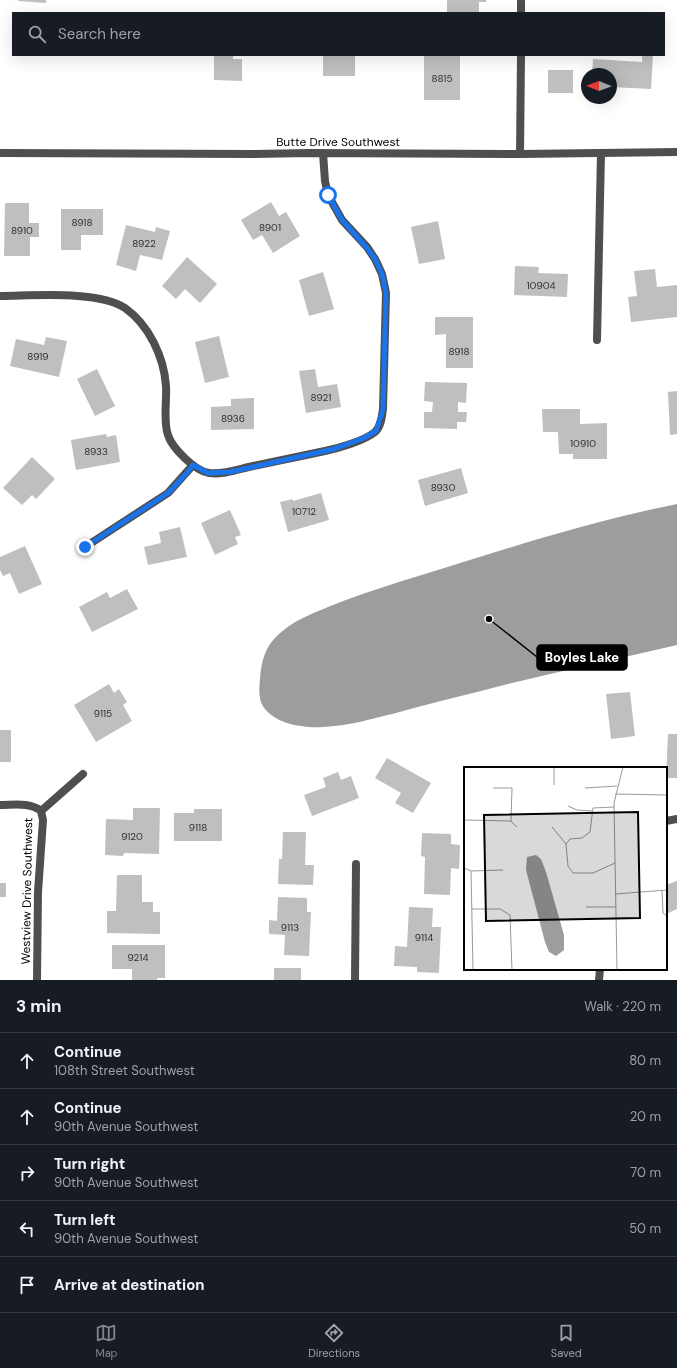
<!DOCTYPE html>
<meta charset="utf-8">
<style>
body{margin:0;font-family:"DM Sans",sans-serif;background:#20242c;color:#f1f3f6}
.compass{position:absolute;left:581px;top:68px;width:36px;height:36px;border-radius:50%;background:#171b24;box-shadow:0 4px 16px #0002;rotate:271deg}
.stop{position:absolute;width:12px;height:12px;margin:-9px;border:3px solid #1a73e8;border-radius:50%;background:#fff}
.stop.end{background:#1a73e8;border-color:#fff;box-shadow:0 1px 4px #0008}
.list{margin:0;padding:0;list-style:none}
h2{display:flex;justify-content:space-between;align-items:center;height:52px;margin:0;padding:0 16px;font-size:17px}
h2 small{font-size:13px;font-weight:400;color:#9ea1a6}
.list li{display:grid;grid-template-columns:26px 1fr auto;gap:12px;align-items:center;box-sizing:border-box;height:56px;padding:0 16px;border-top:1px solid #363941}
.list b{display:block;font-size:15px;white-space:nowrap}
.list p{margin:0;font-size:13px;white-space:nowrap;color:#9ea1a6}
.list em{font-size:13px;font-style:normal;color:#9ea1a6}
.icon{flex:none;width:22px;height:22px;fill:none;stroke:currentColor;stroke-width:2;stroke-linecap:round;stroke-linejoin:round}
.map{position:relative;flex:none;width:677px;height:980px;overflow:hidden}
.search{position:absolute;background:#171b24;box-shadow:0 4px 16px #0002;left:12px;right:12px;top:12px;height:44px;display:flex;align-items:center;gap:10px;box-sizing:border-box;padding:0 14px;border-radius:0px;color:#9ea1a6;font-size:15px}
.sheet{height:332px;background:#171b24}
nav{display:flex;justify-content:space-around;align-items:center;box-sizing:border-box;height:56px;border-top:1px solid #363941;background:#171b24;font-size:11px;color:#9ea1a6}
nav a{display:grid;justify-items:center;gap:2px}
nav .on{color:#858687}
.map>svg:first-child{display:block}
.water{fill:#9d9d9d}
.building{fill:#bfbfbf}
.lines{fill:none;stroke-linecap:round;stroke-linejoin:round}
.service{stroke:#4f4f4f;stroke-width:8}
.minor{stroke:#4f4f4f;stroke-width:8}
.tertiary{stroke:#4f4f4f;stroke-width:8}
.route{stroke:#1a73e8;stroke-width:5}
.labels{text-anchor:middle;stroke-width:3;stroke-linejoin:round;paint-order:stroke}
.number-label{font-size:10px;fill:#303030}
.street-label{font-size:12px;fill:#000;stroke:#fff}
.inset-road{fill:none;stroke:#999;stroke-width:1}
.view{fill:#000;fill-opacity:0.15;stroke:#000;stroke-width:2}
.inset-edge{fill:none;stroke:#000;stroke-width:2}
.leader{fill:none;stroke:#000;stroke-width:1.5}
.callout-dot{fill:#000;stroke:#fff;stroke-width:1.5}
.callout{fill:#000;stroke:#000;stroke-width:1.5}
.callout-label{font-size:13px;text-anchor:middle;font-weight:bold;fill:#fff}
</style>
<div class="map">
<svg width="677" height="980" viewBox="0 0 677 980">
<rect width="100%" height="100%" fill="#fff"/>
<path class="water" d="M 677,504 L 677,645 C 609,661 540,675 473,693 C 447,699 421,706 396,713 C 371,719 348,726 323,727 C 304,728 279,725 266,710 C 258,702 259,690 260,679 C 261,662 265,646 279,634 C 293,621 311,614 328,607 C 360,594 392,584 425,574 C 508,548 592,521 677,504 Z"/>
<path class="building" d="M 18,0 L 46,0 L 46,3 L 18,1 Z
M 447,0 L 486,0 L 486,2 L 479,2 L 479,13 L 447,13 Z
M 214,55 L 233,55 L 233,59 L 242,59 L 242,81 L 214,80 Z
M 323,55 L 355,55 L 355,76 L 323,76 Z
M 424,55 L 460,55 L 460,100 L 424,100 Z
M 642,55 L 653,55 L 651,89 L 611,87 L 611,74 L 592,74 L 593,59 L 642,62 Z
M 548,70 L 573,70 L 573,93 L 548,93 Z
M 271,202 L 279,216 L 286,212 L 300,236 L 273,253 L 262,235 L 253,240 L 241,220 Z
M 5,203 L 29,203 L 29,223 L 39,223 L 39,237 L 30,237 L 30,256 L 4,256 Z
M 61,209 L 103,209 L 103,235 L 81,235 L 81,250 L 61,250 Z
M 438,221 L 445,259 L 419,264 L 411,227 Z
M 126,225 L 155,232 L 156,227 L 170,231 L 162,260 L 140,255 L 136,271 L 116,265 Z
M 187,257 L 217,284 L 200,303 L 185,289 L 176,299 L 162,286 Z
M 515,266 L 539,267 L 538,273 L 568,274 L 567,297 L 514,295 Z
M 655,269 L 657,287 L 677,285 L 677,317 L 631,322 L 628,297 L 637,296 L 634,271 Z
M 323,272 L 334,309 L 309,316 L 299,280 Z
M 435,317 L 473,317 L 473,368 L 446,368 L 446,334 L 435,335 Z
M 219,336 L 229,377 L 205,383 L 195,342 Z
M 46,337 L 67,341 L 59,377 L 10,366 L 16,339 L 44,345 Z
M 97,369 L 115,406 L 95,416 L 77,379 Z
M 315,369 L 318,387 L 337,384 L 341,407 L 306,413 L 299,371 Z
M 425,382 L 467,383 L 466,403 L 458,402 L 458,412 L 467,412 L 466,422 L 457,422 L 457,429 L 424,428 L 424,412 L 432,412 L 433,402 L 424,401 Z
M 677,391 L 677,434 L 670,435 L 668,392 Z
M 254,398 L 254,429 L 211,430 L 211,407 L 231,406 L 231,399 Z
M 542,409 L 580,409 L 580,424 L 607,423 L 607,459 L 573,459 L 573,454 L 559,454 L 558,432 L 543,432 Z
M 106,434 L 107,437 L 116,435 L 120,462 L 76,470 L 71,440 Z
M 32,457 L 55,479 L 36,499 L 32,495 L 22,505 L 3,488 Z
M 461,468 L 468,493 L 425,506 L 418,480 Z
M 321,493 L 329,520 L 288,532 L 280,502 L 293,499 L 293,501 Z
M 230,510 L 241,535 L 235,537 L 238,544 L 215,555 L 201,523 Z
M 180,527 L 187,557 L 148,565 L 144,547 L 161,543 L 159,532 Z
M 25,546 L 42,584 L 19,594 L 10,573 L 3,576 L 0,570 L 0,557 Z
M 127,589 L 138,609 L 92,632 L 79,607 L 107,592 L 110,598 Z
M 109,684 L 114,693 L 119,689 L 127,702 L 123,705 L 132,721 L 96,742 L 74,705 Z
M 630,692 L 635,736 L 611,739 L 606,694 Z
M 0,730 L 11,730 L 11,762 L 0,762 Z
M 668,734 L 677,734 L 677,778 L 666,778 Z
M 387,758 L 431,783 L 413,813 L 395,803 L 401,793 L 375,778 Z
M 338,772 L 341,780 L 351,776 L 359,798 L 312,816 L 304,795 L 326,787 L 323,778 Z
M 133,808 L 160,808 L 159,854 L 124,853 L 123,856 L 105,855 L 106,819 L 133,820 Z
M 194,809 L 222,809 L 222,841 L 174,841 L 174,813 L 194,813 Z
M 283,832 L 306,832 L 305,865 L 314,865 L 313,885 L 278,884 L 279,859 L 282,859 Z
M 422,833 L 451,834 L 451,844 L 460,845 L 459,869 L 451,868 L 450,895 L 424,894 L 425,857 L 421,856 Z
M 117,875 L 142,875 L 142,902 L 153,902 L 153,912 L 160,912 L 160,934 L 107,933 L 107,911 L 116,911 Z
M 677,881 L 677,909 L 666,914 L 666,885 Z
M 0,883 L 6,883 L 6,897 L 0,897 Z
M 278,897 L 307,898 L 307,912 L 311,912 L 309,956 L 284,955 L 285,935 L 269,934 L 269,920 L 277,921 Z
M 409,907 L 433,908 L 432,927 L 441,927 L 439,973 L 417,972 L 417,967 L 394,966 L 395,946 L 407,947 Z
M 112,945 L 165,945 L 165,978 L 157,978 L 157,980 L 132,980 L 132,969 L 112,969 Z
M 274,968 L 301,968 L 301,980 L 274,980 Z"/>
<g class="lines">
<path class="service" d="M 597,340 L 601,153"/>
<path class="minor" d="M 521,13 L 521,0
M 520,154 L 521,55
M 0,296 C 32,296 99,290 125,308 C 149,325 164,357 166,386 C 167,400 163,422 168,435 C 172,448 195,471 209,473 C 223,475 239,469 253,466 C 277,461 301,456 325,451 C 339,448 364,441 375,432 C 381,427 382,416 383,409 L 386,293 L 382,274 L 375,259 L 367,247 L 342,220 L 328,195 L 325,181 L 323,153
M 85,547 L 168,493 L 193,465
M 0,805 C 14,805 30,802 41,811
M 666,821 L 677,819
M 37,980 L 38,892 L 43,820 L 41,811 L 83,774
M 355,980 L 356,864
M 599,980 L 600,969"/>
<path class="tertiary" d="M 0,153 L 253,154 L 308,153 L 520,154 L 677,152"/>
</g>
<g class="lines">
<path class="route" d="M 85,547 L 168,493 L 186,474 L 193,465 L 208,473 L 230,472 L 334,449 L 364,438 L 376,431 L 383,409 L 386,293 L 382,274 L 375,259 L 367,248 L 342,220 L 328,195"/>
</g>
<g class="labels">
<g class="number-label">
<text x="442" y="82">8815</text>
<text x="82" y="226">8918</text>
<text x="270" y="231">8901</text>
<text x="22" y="234">8910</text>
<text x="144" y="247">8922</text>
<text x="541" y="289">10904</text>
<text x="459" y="355">8918</text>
<text x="38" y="360">8919</text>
<text x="321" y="401">8921</text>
<text x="233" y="422">8936</text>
<text x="583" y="447">10910</text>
<text x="96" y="455">8933</text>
<text x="443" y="491">8930</text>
<text x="304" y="515">10712</text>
<text x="103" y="717">9115</text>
<text x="198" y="831">9118</text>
<text x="132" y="840">9120</text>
<text x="290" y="931">9113</text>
<text x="424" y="941">9114</text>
<text x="138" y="961">9214</text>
</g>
<g class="street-label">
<text x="338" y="146">Butte Drive Southwest</text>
<text transform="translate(27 891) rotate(-89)" y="4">Westview Drive Southwest</text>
</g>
</g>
<g transform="translate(464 767)">
<rect width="203" height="203" fill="#fff"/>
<path d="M 72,88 L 77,92 L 82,105 L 100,168 L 100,183 L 92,189 L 85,185 L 81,175 L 62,103 L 63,90 Z" fill="#9d9d9d"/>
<path class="inset-road" d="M 90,0 L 90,18M 29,21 L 48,21 L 47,54M 121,21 L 153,19M 151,27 L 203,28M 104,39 L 113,43 L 128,44M 0,53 L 47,54 L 53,60M 88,60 L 102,77M 102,77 L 104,99 L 109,106 L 129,106 L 151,96M 102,77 L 106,72 L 118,71 L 126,65 L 129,41 L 150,40M 0,101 L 7,104 L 39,103M 7,104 L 9,203M 198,123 L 199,146 L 203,149M 151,127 L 203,123M 122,140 L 152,140M 8,142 L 36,142 L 46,148 L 48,203M 153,203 L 150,36 L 159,0"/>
<path class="view" d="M 174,45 L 176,151 L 22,154 L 20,48 Z"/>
<rect width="203" height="203" class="inset-edge"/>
</g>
<path class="leader" d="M489 619L537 657"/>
<circle class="callout-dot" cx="489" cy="619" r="4"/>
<rect class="callout" x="537" y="645" width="90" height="25" rx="4"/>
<g class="callout-label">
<text x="582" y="662">Boyles Lake</text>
</g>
</svg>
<svg class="compass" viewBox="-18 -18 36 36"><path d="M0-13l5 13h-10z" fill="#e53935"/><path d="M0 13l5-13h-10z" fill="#9ea1a6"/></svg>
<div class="stop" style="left:328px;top:195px"></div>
<div class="stop end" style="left:85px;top:547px"></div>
<div class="search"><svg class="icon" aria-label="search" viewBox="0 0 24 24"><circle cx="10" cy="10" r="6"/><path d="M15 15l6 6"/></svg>Search here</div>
</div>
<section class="sheet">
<h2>3 min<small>Walk · 220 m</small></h2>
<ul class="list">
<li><svg class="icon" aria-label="ahead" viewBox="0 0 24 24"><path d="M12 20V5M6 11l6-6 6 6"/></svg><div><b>Continue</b><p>108th Street Southwest</p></div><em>80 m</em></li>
<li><svg class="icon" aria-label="ahead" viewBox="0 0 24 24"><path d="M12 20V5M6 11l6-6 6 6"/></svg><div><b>Continue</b><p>90th Avenue Southwest</p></div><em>20 m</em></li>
<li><svg class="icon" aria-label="right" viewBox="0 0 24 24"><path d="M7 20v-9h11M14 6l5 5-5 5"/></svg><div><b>Turn right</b><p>90th Avenue Southwest</p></div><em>70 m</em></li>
<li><svg class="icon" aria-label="left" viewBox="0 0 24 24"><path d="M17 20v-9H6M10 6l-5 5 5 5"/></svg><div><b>Turn left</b><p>90th Avenue Southwest</p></div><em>50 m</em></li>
<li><svg class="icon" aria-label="arrive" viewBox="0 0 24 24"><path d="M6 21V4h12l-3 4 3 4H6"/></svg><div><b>Arrive at destination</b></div></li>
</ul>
</section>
<nav>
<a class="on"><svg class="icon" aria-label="map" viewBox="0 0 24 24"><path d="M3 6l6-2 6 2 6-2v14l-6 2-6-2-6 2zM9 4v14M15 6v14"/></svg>Map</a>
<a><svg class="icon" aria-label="directions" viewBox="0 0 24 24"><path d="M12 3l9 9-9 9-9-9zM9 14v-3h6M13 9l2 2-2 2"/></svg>Directions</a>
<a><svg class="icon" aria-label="saved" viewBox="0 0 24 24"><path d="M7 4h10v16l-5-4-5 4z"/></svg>Saved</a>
</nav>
